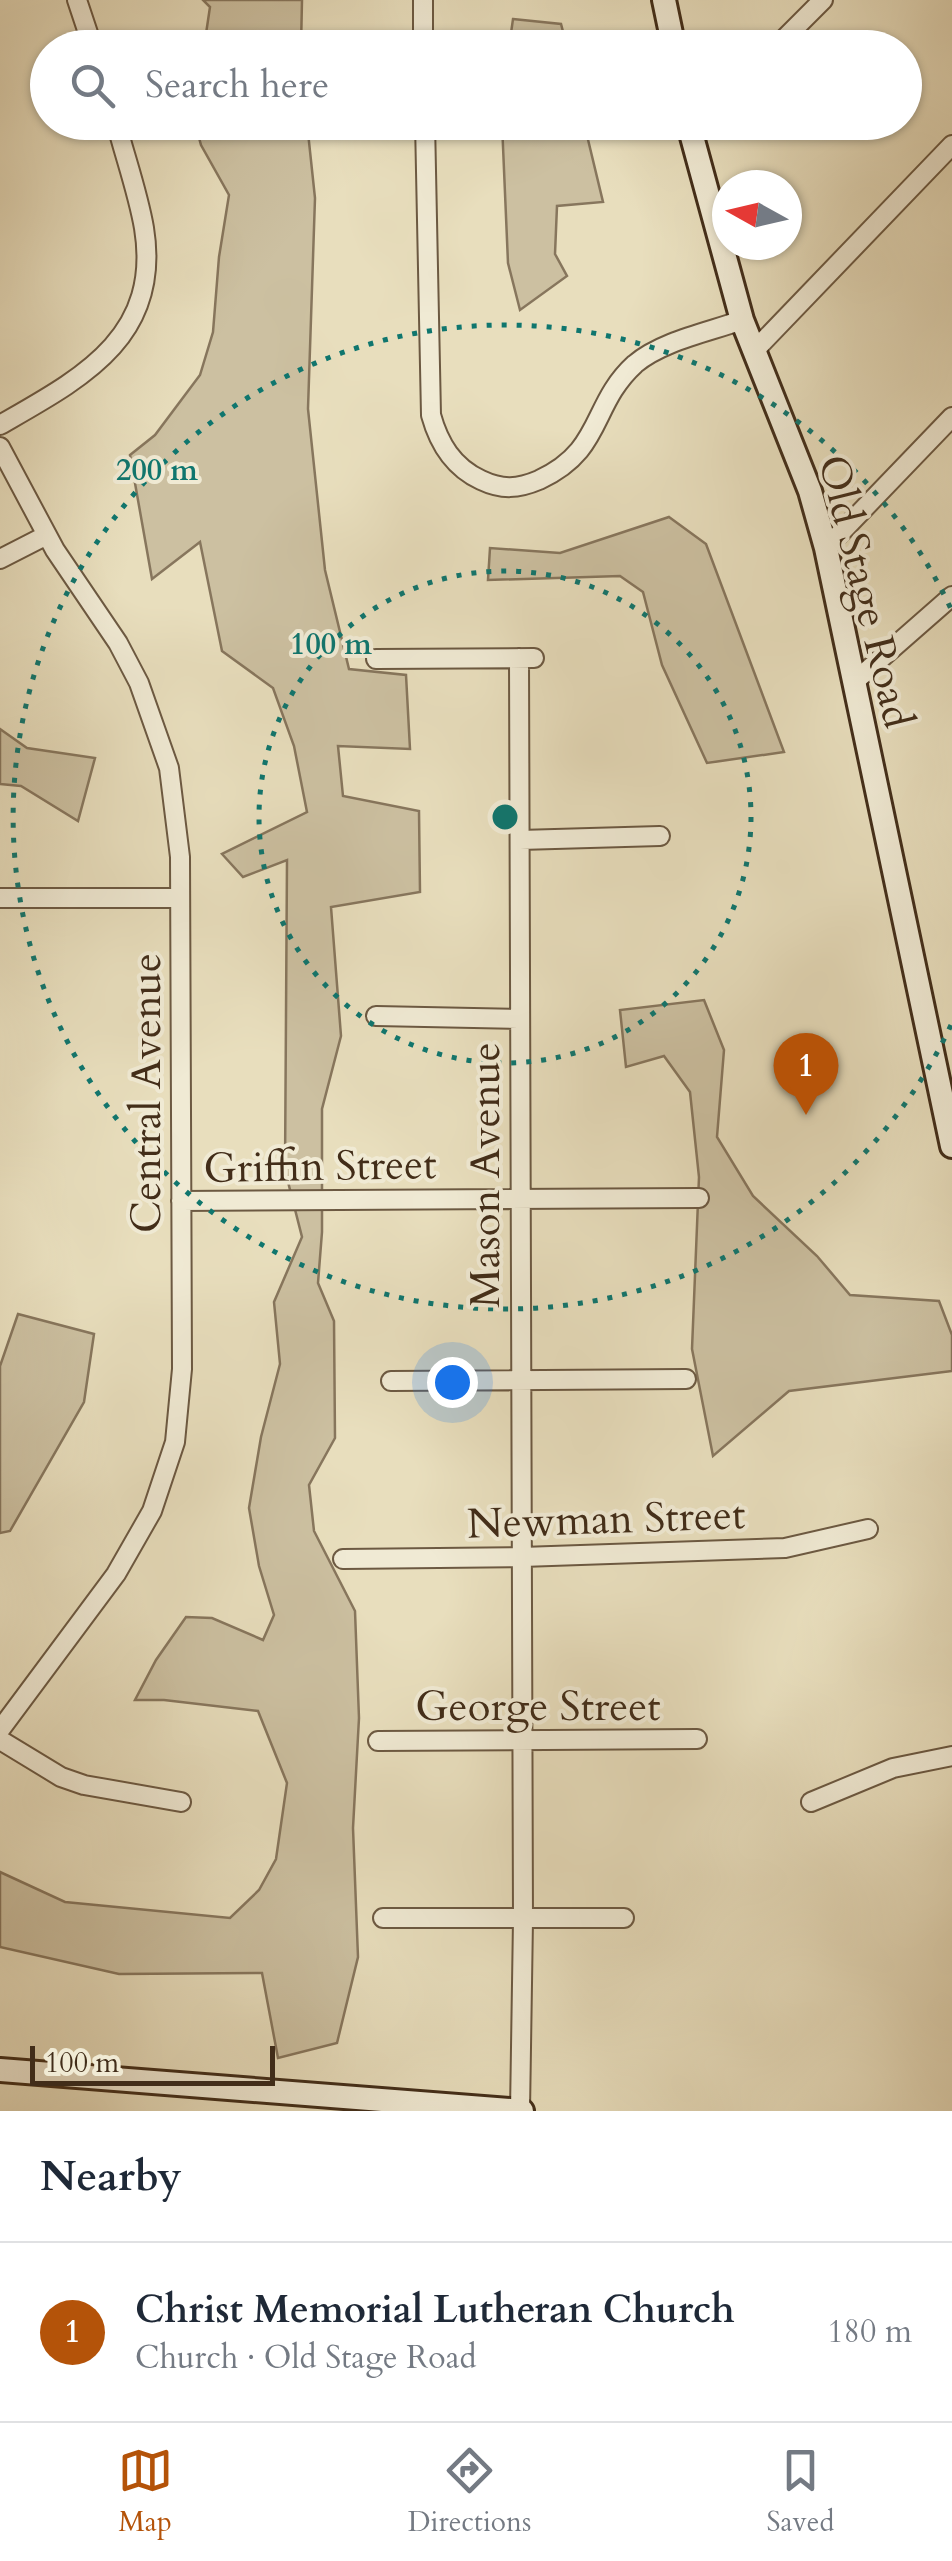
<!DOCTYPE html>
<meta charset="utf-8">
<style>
body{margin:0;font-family:Cardo,serif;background:#f6f6f7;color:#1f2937}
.compass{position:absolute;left:712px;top:170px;width:90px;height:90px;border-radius:50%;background:#fff;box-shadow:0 2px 8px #0004;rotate:278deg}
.scale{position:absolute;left:30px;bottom:25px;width:245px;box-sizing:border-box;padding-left:10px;border:5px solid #422d19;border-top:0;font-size:28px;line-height:35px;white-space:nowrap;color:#422d19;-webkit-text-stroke:8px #f0ead4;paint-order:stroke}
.you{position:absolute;left:452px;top:1382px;width:35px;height:35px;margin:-25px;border:8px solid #fff;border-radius:50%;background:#1a73e8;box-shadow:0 0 0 15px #1a73e833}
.badge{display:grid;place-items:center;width:65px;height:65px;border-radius:50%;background:#b45309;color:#fff;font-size:32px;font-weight:700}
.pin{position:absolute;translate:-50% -82px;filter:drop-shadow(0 2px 5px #0008)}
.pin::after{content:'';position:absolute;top:52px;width:35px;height:30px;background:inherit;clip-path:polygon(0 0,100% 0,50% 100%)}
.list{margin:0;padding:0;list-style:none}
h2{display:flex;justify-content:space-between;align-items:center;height:130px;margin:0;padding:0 40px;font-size:42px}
h2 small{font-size:32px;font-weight:400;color:#747a83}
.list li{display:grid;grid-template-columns:65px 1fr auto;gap:30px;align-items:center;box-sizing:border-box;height:180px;padding:0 40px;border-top:2px solid #e0e1e3}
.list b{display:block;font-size:38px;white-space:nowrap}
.list p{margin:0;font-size:32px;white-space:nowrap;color:#747a83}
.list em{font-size:32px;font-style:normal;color:#747a83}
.icon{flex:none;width:55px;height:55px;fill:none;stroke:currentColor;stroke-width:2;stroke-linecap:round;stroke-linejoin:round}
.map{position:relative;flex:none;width:952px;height:2111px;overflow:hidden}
.search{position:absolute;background:#fff;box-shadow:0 2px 8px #0004;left:30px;right:30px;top:30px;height:110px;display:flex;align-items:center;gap:25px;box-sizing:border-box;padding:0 35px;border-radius:55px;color:#747a83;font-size:38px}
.sheet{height:310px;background:#fff}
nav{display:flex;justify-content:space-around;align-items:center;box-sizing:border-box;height:140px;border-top:2px solid #e0e1e3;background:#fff;font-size:28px;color:#747a83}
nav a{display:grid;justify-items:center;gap:5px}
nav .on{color:#b45309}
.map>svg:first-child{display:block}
.green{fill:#ccc0a1;stroke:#87765d;stroke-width:2.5}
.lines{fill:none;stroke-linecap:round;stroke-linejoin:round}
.street-casing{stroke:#6c5942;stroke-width:22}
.secondary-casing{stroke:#422d19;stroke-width:28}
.street{stroke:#f0ead4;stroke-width:18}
.secondary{stroke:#f0ead4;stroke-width:22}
.ring{fill:none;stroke:#0f766e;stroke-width:5;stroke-dasharray:5 10}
.labels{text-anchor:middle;stroke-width:8;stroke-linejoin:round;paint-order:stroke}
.street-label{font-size:42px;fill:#422d19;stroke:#f0ead4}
.centre{fill:#0f766e;stroke:#f0ead4;stroke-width:5}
.ring-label{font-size:30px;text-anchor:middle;font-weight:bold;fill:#0f766e;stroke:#f0ead4;stroke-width:8;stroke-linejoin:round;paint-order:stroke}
</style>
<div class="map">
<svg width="952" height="2111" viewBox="0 0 952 2111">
<rect width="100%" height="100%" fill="#e8debd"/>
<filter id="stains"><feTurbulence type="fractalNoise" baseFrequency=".002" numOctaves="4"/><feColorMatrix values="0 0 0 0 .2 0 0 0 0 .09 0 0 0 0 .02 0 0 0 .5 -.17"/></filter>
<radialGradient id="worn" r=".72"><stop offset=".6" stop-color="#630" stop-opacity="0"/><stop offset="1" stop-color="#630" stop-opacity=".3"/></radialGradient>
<path class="green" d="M 203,0 L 302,0 L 301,47 L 204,47 L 210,7 Z
M 513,19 L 561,24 L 567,47 L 509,47 Z
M 195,123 L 307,123 L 315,198 L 308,409 L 325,570 L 349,669 L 406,675 L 410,749 L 338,746 L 343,796 L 419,811 L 420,892 L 331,907 L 341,1036 L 322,1109 L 322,1232 L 318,1283 L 334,1321 L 335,1438 L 309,1485 L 314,1531 L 355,1611 L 359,1718 L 353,1828 L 358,1957 L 337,2043 L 278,2058 L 262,1973 L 119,1974 L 0,1947 L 0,1872 L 65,1902 L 230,1918 L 259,1890 L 276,1859 L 287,1783 L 258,1711 L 164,1700 L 135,1700 L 156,1660 L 186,1617 L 212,1618 L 263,1640 L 274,1615 L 259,1566 L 249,1508 L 261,1437 L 280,1364 L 274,1302 L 302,1237 L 285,1170 L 287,860 L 243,877 L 222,854 L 307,812 L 294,746 L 273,688 L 222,651 L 200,542 L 152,579 L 130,455 L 155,435 L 200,375 L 213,332 L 219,257 L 229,195 L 201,145 Z
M 502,123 L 584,123 L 603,202 L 557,206 L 555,254 L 567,276 L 520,310 L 508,263 Z
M 669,517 L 706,544 L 784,752 L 707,763 L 662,665 L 643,592 L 620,576 L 488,580 L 490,548 L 560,553 Z
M 0,729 L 27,748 L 95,758 L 78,821 L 21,786 L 0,784 Z
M 704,1000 L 724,1050 L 717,1137 L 753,1196 L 817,1256 L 850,1295 L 939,1301 L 952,1335 L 952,1371 L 789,1391 L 713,1456 L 692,1349 L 699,1177 L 690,1092 L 664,1056 L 626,1067 L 620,1010 Z
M 18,1314 L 94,1334 L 84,1402 L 10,1531 L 0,1533 L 0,1366 Z"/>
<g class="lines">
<g class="street-casing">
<path id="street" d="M 77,0 L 93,48
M 423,0 L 423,48
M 775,48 L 823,0
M 425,122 L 431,415 C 439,444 453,467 481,480 C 502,490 518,489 539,480 C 604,450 590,405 635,364 C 662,341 709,332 742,320
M 754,351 L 952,145
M 0,425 C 80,379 162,338 144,228 C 138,193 125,157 116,122
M 0,447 L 55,550 L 118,643 L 139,683 L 169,768 L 180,857 L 182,1369 L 175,1442 L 152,1511 L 116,1574 L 0,1730
M 826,548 L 952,417
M 0,559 L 47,535
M 519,658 L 523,1920 L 520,2111
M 376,659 L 534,658
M 854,682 L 952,596
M 520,840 L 660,836
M 0,898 L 179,898
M 376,1016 L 518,1019
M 181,1201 L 699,1198
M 391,1381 L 686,1379
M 343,1559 L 522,1557 L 785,1548 L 868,1529
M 0,1740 L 61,1777 L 84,1785 L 181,1802
M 378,1741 L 697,1739
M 811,1802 L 893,1768 L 952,1756
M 383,1918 L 624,1918"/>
</g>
<g class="secondary-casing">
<path id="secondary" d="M 664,0 L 674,48
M 688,122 L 742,320 L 810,491 L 826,548 L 952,1146
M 0,2070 L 522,2111"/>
</g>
<use href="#street" class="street"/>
<use href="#secondary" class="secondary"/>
</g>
<g class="ring">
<circle cx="505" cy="817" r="246"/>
<path d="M951 1025A492 492 0 1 1 951 609"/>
</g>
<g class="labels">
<g class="street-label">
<text transform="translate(867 591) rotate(76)" y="15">Old Stage Road</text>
<text transform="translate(145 1093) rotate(-90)" y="15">Central Avenue</text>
<text transform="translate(320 1165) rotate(-1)" y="15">Griffin Street</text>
<text transform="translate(484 1175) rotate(-90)" y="15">Mason Avenue</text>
<text transform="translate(606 1518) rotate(-2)" y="15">Newman Street</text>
<text x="538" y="1720">George Street</text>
</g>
</g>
<circle cx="505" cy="817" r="15" class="centre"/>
<g class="ring-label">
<text x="157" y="480">200 m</text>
<text x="331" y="654">100 m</text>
</g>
<rect width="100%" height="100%" filter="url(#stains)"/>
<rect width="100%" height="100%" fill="url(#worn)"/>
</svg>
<svg class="compass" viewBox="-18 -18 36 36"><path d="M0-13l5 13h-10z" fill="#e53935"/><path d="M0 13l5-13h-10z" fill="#747a83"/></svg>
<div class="scale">100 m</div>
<div class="you"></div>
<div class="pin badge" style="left:806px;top:1115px">1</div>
<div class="search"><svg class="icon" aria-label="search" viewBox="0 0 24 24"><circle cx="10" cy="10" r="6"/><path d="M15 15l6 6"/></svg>Search here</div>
</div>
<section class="sheet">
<h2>Nearby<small></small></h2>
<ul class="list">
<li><span class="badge">1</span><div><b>Christ Memorial Lutheran Church</b><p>Church · Old Stage Road</p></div><em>180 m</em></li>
</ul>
</section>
<nav>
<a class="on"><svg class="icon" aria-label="map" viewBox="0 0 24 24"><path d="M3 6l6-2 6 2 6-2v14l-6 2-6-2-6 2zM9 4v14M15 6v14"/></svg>Map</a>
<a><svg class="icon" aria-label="directions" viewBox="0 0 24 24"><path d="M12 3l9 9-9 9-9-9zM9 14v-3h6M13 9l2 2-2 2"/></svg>Directions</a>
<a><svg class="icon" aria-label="saved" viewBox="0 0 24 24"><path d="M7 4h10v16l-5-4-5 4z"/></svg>Saved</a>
</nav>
